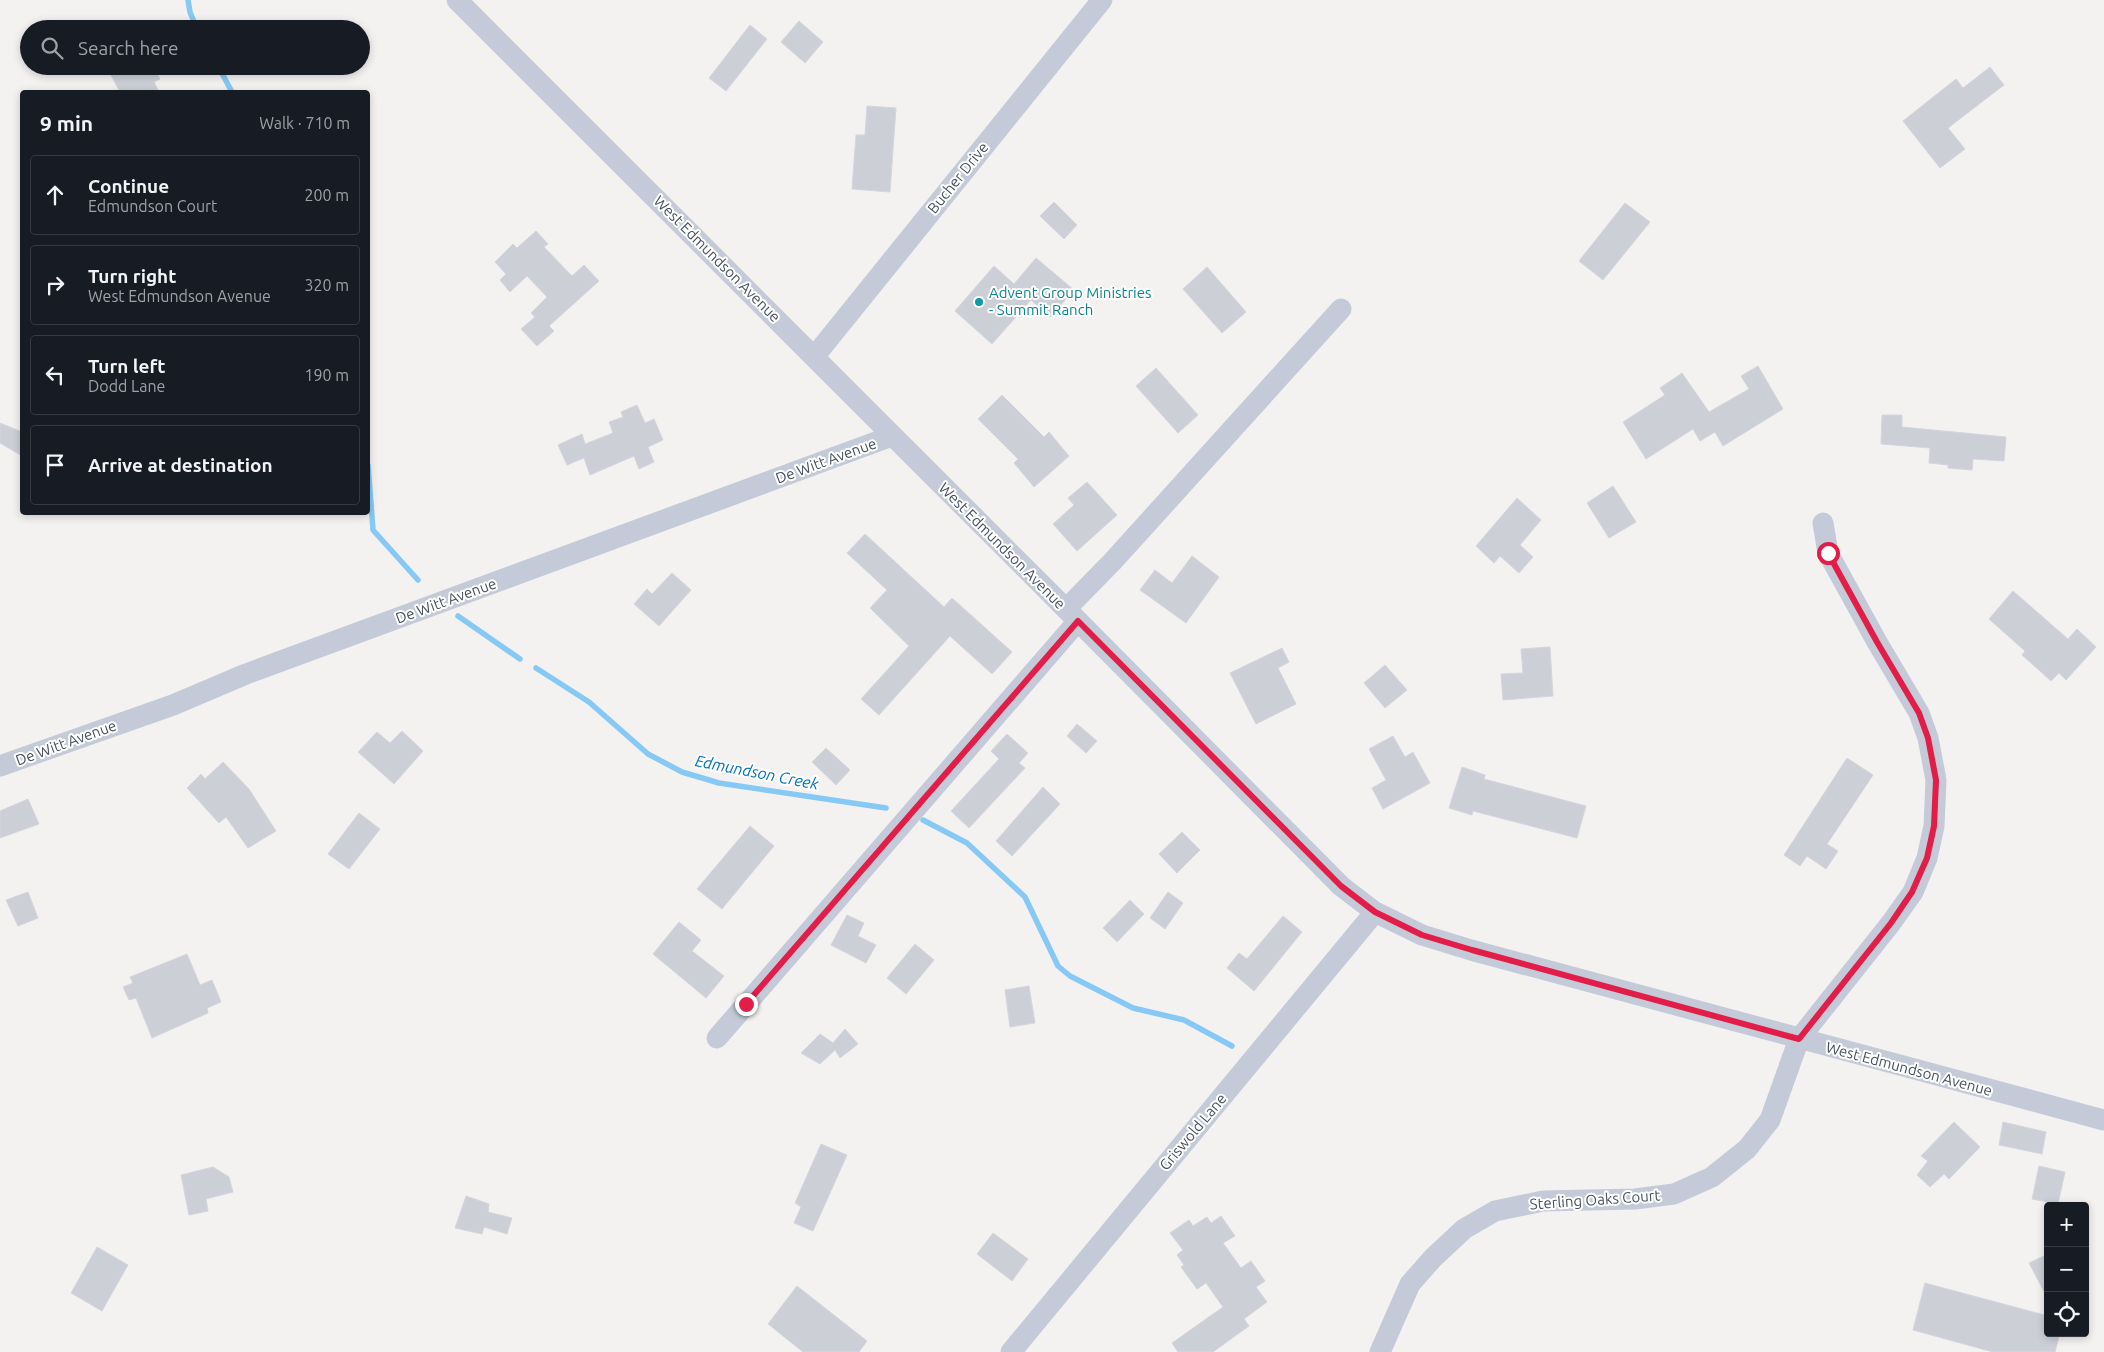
<!DOCTYPE html>
<meta charset="utf-8">
<style>
body{margin:0;font-family:Ubuntu,sans-serif;background:#20242c;color:#f1f3f6}
.controls{position:absolute;right:15px;bottom:15px;display:grid;overflow:hidden;border-radius:5px;box-shadow:0 2px 8px #0003}
.controls button{width:45px;height:45px;display:grid;place-items:center;padding:0;border:0;border-bottom:1px solid #363941;background:#171b24;color:#f1f3f6;font:25px sans-serif}
.stop{position:absolute;width:15px;height:15px;margin:-11px;border:4px solid #e11d48;border-radius:50%;background:#fff}
.stop.end{background:#e11d48;border-color:#fff;box-shadow:0 1px 5px #0008}
.list{margin:0;padding:0;list-style:none}
h2{display:flex;justify-content:space-between;align-items:center;height:65px;margin:0;padding:0 20px;font-size:21px}
h2 small{font-size:16px;font-weight:400;color:#9ea1a6}
.list li{display:grid;grid-template-columns:32px 1fr auto;gap:15px;align-items:center;box-sizing:border-box;height:80px;margin:0 10px 10px;padding:0 10px;border:1px solid #363941;border-radius:5px}
.list b{display:block;font-size:19px;white-space:nowrap}
.list p{margin:0;font-size:16px;white-space:nowrap;color:#9ea1a6}
.list em{font-size:16px;font-style:normal;color:#9ea1a6}
.icon{flex:none;width:28px;height:28px;fill:none;stroke:currentColor;stroke-width:2;stroke-linecap:round;stroke-linejoin:round}
.map{position:relative;flex:none;width:2104px;height:1352px;overflow:hidden}
.search{position:absolute;background:#171b24;box-shadow:0 2px 8px #0003;left:20px;top:20px;width:350px;height:55px;display:flex;align-items:center;gap:12px;box-sizing:border-box;padding:0 18px;border-radius:28px;color:#9ea1a6;font-size:19px}
.panel{position:absolute;background:#171b24;box-shadow:0 2px 8px #0003;left:20px;top:90px;width:350px;height:425px;border-radius:5px}
.map>svg:first-child{display:block}
.lines{fill:none;stroke-linecap:round;stroke-linejoin:round}
.stream{stroke:#86c9f4;stroke-width:5.5}
.building{fill:#cdcfd7;stroke:#d5d5dd}
.minor{stroke:#c4cad7;stroke-width:21}
.route{stroke:#e11d48;stroke-width:6}
.culture-dot{fill:#0f9aa8;stroke:#fff;stroke-width:2}
.labels{text-anchor:middle;stroke-width:4;stroke-linejoin:round;paint-order:stroke}
.street-label{font-size:15px;fill:#475061;stroke:#fff}
.culture-label{font-size:15px;fill:#0d838f;stroke:#fff;text-anchor:start}
.water-label{font-size:16px;font-style:italic;fill:#0071ba;stroke:#fff}
</style>
<div class="map">
<svg width="2104" height="1352" viewBox="0 0 2104 1352">
<rect width="100%" height="100%" fill="#f4f1f1"/>
<g class="lines">
<path class="stream" d="M 188,0 L 190,12 L 197,29
M 218,66 L 232,92
M 368,465 L 373,530 L 418,580
M 458,616 L 520,659
M 536,668 L 589,702 L 648,754 L 682,772 L 719,783 L 886,808
M 923,820 L 967,843 L 1025,897 L 1058,966 L 1070,976 L 1133,1008 L 1184,1020 L 1232,1046"/>
</g>
<path class="building" d="M 799,21 L 823,42 L 805,63 L 781,42 Z
M 750,25 L 767,39 L 726,91 L 709,78 Z
M 106,66 L 153,66 L 160,79 L 154,82 L 159,92 L 120,92 Z
M 1990,67 L 2004,85 L 1948,128 L 1965,149 L 1940,168 L 1903,121 L 1956,79 L 1963,88 Z
M 867,106 L 896,108 L 890,192 L 852,189 L 856,135 L 865,135 Z
M 1054,202 L 1077,225 L 1064,239 L 1040,216 Z
M 1625,203 L 1650,222 L 1603,280 L 1579,261 Z
M 536,231 L 548,244 L 544,247 L 572,276 L 584,265 L 599,281 L 549,326 L 554,331 L 537,346 L 521,329 L 535,317 L 531,313 L 547,297 L 527,276 L 510,292 L 500,280 L 506,274 L 495,262 L 513,244 L 517,248 Z
M 1036,258 L 1074,290 L 1050,317 L 1031,300 L 992,344 L 955,311 L 994,266 L 1014,284 Z
M 1207,267 L 1246,312 L 1222,333 L 1183,289 Z
M 1758,366 L 1783,409 L 1723,446 L 1715,432 L 1700,441 L 1693,429 L 1646,459 L 1623,422 L 1665,395 L 1660,388 L 1682,373 L 1709,412 L 1749,389 L 1741,376 Z
M 1156,368 L 1198,415 L 1178,433 L 1136,386 Z
M 1002,395 L 1044,437 L 1049,432 L 1069,456 L 1034,487 L 1014,463 L 1018,459 L 978,419 Z
M 637,405 L 645,423 L 654,419 L 663,440 L 648,447 L 654,462 L 639,469 L 634,456 L 590,475 L 584,458 L 567,465 L 558,445 L 582,434 L 585,444 L 613,433 L 609,422 L 623,417 L 621,412 Z
M 1882,415 L 1902,415 L 1902,427 L 2006,437 L 2004,461 L 1973,459 L 1972,470 L 1948,468 L 1948,465 L 1929,463 L 1930,448 L 1881,444 Z
M 0,423 L 22,432 L 22,456 L 0,443 Z
M 1087,482 L 1117,515 L 1077,551 L 1053,524 L 1074,505 L 1068,498 Z
M 1613,486 L 1636,522 L 1609,538 L 1587,503 Z
M 1517,498 L 1541,520 L 1520,545 L 1533,557 L 1519,573 L 1500,556 L 1494,563 L 1476,546 Z
M 865,534 L 944,607 L 952,598 L 1012,652 L 992,674 L 950,636 L 879,715 L 861,699 L 909,646 L 870,608 L 887,590 L 847,553 Z
M 1192,556 L 1219,577 L 1186,623 L 1140,590 L 1155,570 L 1172,583 Z
M 672,573 L 691,590 L 659,626 L 634,604 L 647,589 L 652,594 Z
M 2013,591 L 2068,639 L 2077,629 L 2096,647 L 2066,680 L 2059,673 L 2051,681 L 2022,655 L 2025,651 L 1989,619 Z
M 1550,647 L 1553,696 L 1503,700 L 1501,674 L 1523,673 L 1521,649 Z
M 1282,648 L 1289,662 L 1278,668 L 1296,704 L 1256,724 L 1230,673 Z
M 1385,665 L 1407,690 L 1385,708 L 1364,683 Z
M 1077,724 L 1097,741 L 1086,753 L 1067,736 Z
M 402,731 L 423,751 L 394,784 L 358,752 L 377,732 L 390,743 Z
M 1007,734 L 1028,753 L 1019,763 L 1025,768 L 969,828 L 951,811 L 999,759 L 991,751 Z
M 1393,736 L 1405,757 L 1413,752 L 1430,783 L 1383,809 L 1372,788 L 1386,780 L 1369,749 Z
M 826,748 L 850,770 L 836,785 L 812,762 Z
M 1847,758 L 1873,775 L 1827,844 L 1838,851 L 1826,869 L 1807,856 L 1800,866 L 1784,855 Z
M 223,762 L 249,789 L 276,831 L 248,848 L 226,817 L 219,823 L 187,788 L 201,774 L 205,779 Z
M 1462,767 L 1485,775 L 1484,779 L 1586,806 L 1577,838 L 1473,811 L 1472,815 L 1449,808 Z
M 1043,787 L 1060,804 L 1012,856 L 996,841 Z
M 28,799 L 39,824 L 0,838 L 0,811 Z
M 359,813 L 380,829 L 349,869 L 328,854 Z
M 750,826 L 774,846 L 722,909 L 697,889 Z
M 1182,832 L 1200,850 L 1177,873 L 1159,854 Z
M 28,892 L 38,918 L 18,926 L 6,900 Z
M 1168,892 L 1183,903 L 1165,929 L 1150,918 Z
M 1130,900 L 1144,914 L 1117,942 L 1103,928 Z
M 847,915 L 864,923 L 858,936 L 876,945 L 866,963 L 831,945 Z
M 1283,916 L 1302,932 L 1254,991 L 1227,968 L 1239,953 L 1247,959 Z
M 679,922 L 701,940 L 692,951 L 724,976 L 706,998 L 653,954 Z
M 915,944 L 934,960 L 906,994 L 887,978 Z
M 187,954 L 200,985 L 212,980 L 221,1002 L 207,1008 L 208,1013 L 152,1038 L 136,998 L 129,1000 L 123,987 L 133,983 L 130,977 Z
M 1029,986 L 1035,1023 L 1010,1027 L 1005,990 Z
M 845,1029 L 858,1044 L 840,1058 L 835,1050 L 820,1064 L 801,1053 L 820,1034 L 833,1043 Z
M 1954,1122 L 1980,1147 L 1949,1179 L 1944,1174 L 1930,1187 L 1917,1175 L 1928,1161 L 1921,1156 Z
M 2003,1122 L 2046,1132 L 2042,1154 L 1999,1145 Z
M 821,1144 L 847,1155 L 813,1231 L 794,1223 L 801,1207 L 795,1203 Z
M 2039,1166 L 2065,1172 L 2058,1204 L 2032,1199 Z
M 213,1167 L 229,1177 L 233,1192 L 206,1199 L 208,1211 L 189,1215 L 181,1175 Z
M 466,1196 L 489,1204 L 488,1212 L 512,1218 L 507,1234 L 484,1227 L 482,1234 L 455,1228 Z
M 1221,1216 L 1235,1236 L 1223,1243 L 1241,1268 L 1251,1261 L 1265,1281 L 1256,1287 L 1267,1302 L 1244,1319 L 1249,1326 L 1213,1352 L 1178,1352 L 1172,1343 L 1223,1307 L 1206,1283 L 1197,1289 L 1181,1267 L 1184,1265 L 1177,1255 L 1183,1250 L 1170,1233 L 1189,1220 L 1193,1226 L 1207,1217 L 1211,1223 Z
M 993,1233 L 1028,1259 L 1012,1281 L 977,1254 Z
M 97,1247 L 128,1265 L 102,1311 L 71,1293 Z
M 2048,1254 L 2048,1299 L 2029,1263 Z
M 1925,1283 L 2048,1316 L 2048,1333 L 2060,1333 L 2055,1352 L 1993,1352 L 1913,1330 Z
M 797,1286 L 867,1341 L 859,1352 L 803,1352 L 768,1324 Z"/>
<g class="lines">
<path class="minor" d="M 457,0 L 1078,621 L 1341,886 L 1375,912 L 1422,935 L 1471,950 L 2104,1120
M 814,357 L 1102,0
M 1066,609 L 1113,561 L 1341,309
M 0,766 L 173,705 L 246,674 L 892,436
M 717,1038 L 1078,621
M 1011,1352 L 1375,912
M 1380,1352 L 1410,1284 L 1433,1258 L 1464,1229 L 1495,1211 L 1543,1201 L 1635,1199 L 1674,1194 L 1712,1177 L 1747,1149 L 1770,1120 L 1799,1039 L 1891,923 L 1913,892 L 1927,858 L 1934,826 L 1936,780 L 1928,738 L 1919,713 L 1877,642 L 1828,553 L 1823,523"/>
</g>
<g class="lines">
<path class="route" d="M 746,1004 L 1078,621 L 1341,886 L 1375,912 L 1422,935 L 1472,950 L 1799,1039 L 1891,923 L 1912,892 L 1927,858 L 1934,826 L 1936,780 L 1928,738 L 1919,713 L 1877,642 L 1828,553"/>
</g>
<circle class="culture-dot" cx="979" cy="302" r="5"/>
<g class="labels">
<g class="street-label">
<text transform="translate(958 178) rotate(-51)" y="5">Bucher Drive</text>
<text transform="translate(717 259) rotate(45)" y="5">West Edmundson Avenue</text>
<text transform="translate(826 461) rotate(-20)" y="5">De Witt Avenue</text>
<text transform="translate(1002 546) rotate(45)" y="5">West Edmundson Avenue</text>
<text transform="translate(446 601) rotate(-20)" y="5">De Witt Avenue</text>
<text transform="translate(66 743) rotate(-20)" y="5">De Witt Avenue</text>
<text transform="translate(1909 1069) rotate(15)" y="5">West Edmundson Avenue</text>
<text transform="translate(1193 1132) rotate(-50)" y="5">Griswold Lane</text>
<text transform="translate(1595 1200) rotate(-4)" y="5">Sterling Oaks Court</text>
</g>
<g class="culture-label">
<text x="989" y="298">Advent Group Ministries<tspan x="989" dy="17">- Summit Ranch</tspan></text>
</g>
<g class="water-label">
<text transform="translate(757 772) rotate(11)" y="6">Edmundson Creek</text>
</g>
</g>
</svg>
<div class="controls">
<button>+</button>
<button>−</button>
<button><svg class="icon" aria-label="locate" viewBox="0 0 24 24"><circle cx="12" cy="12" r="6"/><path d="M12 2v4M12 18v4M2 12h4M18 12h4"/></svg></button>
</div>
<div class="stop" style="left:1828px;top:553px"></div>
<div class="stop end" style="left:746px;top:1004px"></div>
<div class="search"><svg class="icon" aria-label="search" viewBox="0 0 24 24"><circle cx="10" cy="10" r="6"/><path d="M15 15l6 6"/></svg>Search here</div>
<section class="panel">
<h2>9 min<small>Walk · 710 m</small></h2>
<ul class="list">
<li><svg class="icon" aria-label="ahead" viewBox="0 0 24 24"><path d="M12 20V5M6 11l6-6 6 6"/></svg><div><b>Continue</b><p>Edmundson Court</p></div><em>200 m</em></li>
<li><svg class="icon" aria-label="right" viewBox="0 0 24 24"><path d="M7 20v-9h11M14 6l5 5-5 5"/></svg><div><b>Turn right</b><p>West Edmundson Avenue</p></div><em>320 m</em></li>
<li><svg class="icon" aria-label="left" viewBox="0 0 24 24"><path d="M17 20v-9H6M10 6l-5 5 5 5"/></svg><div><b>Turn left</b><p>Dodd Lane</p></div><em>190 m</em></li>
<li><svg class="icon" aria-label="arrive" viewBox="0 0 24 24"><path d="M6 21V4h12l-3 4 3 4H6"/></svg><div><b>Arrive at destination</b></div></li>
</ul>
</section>
</div>
